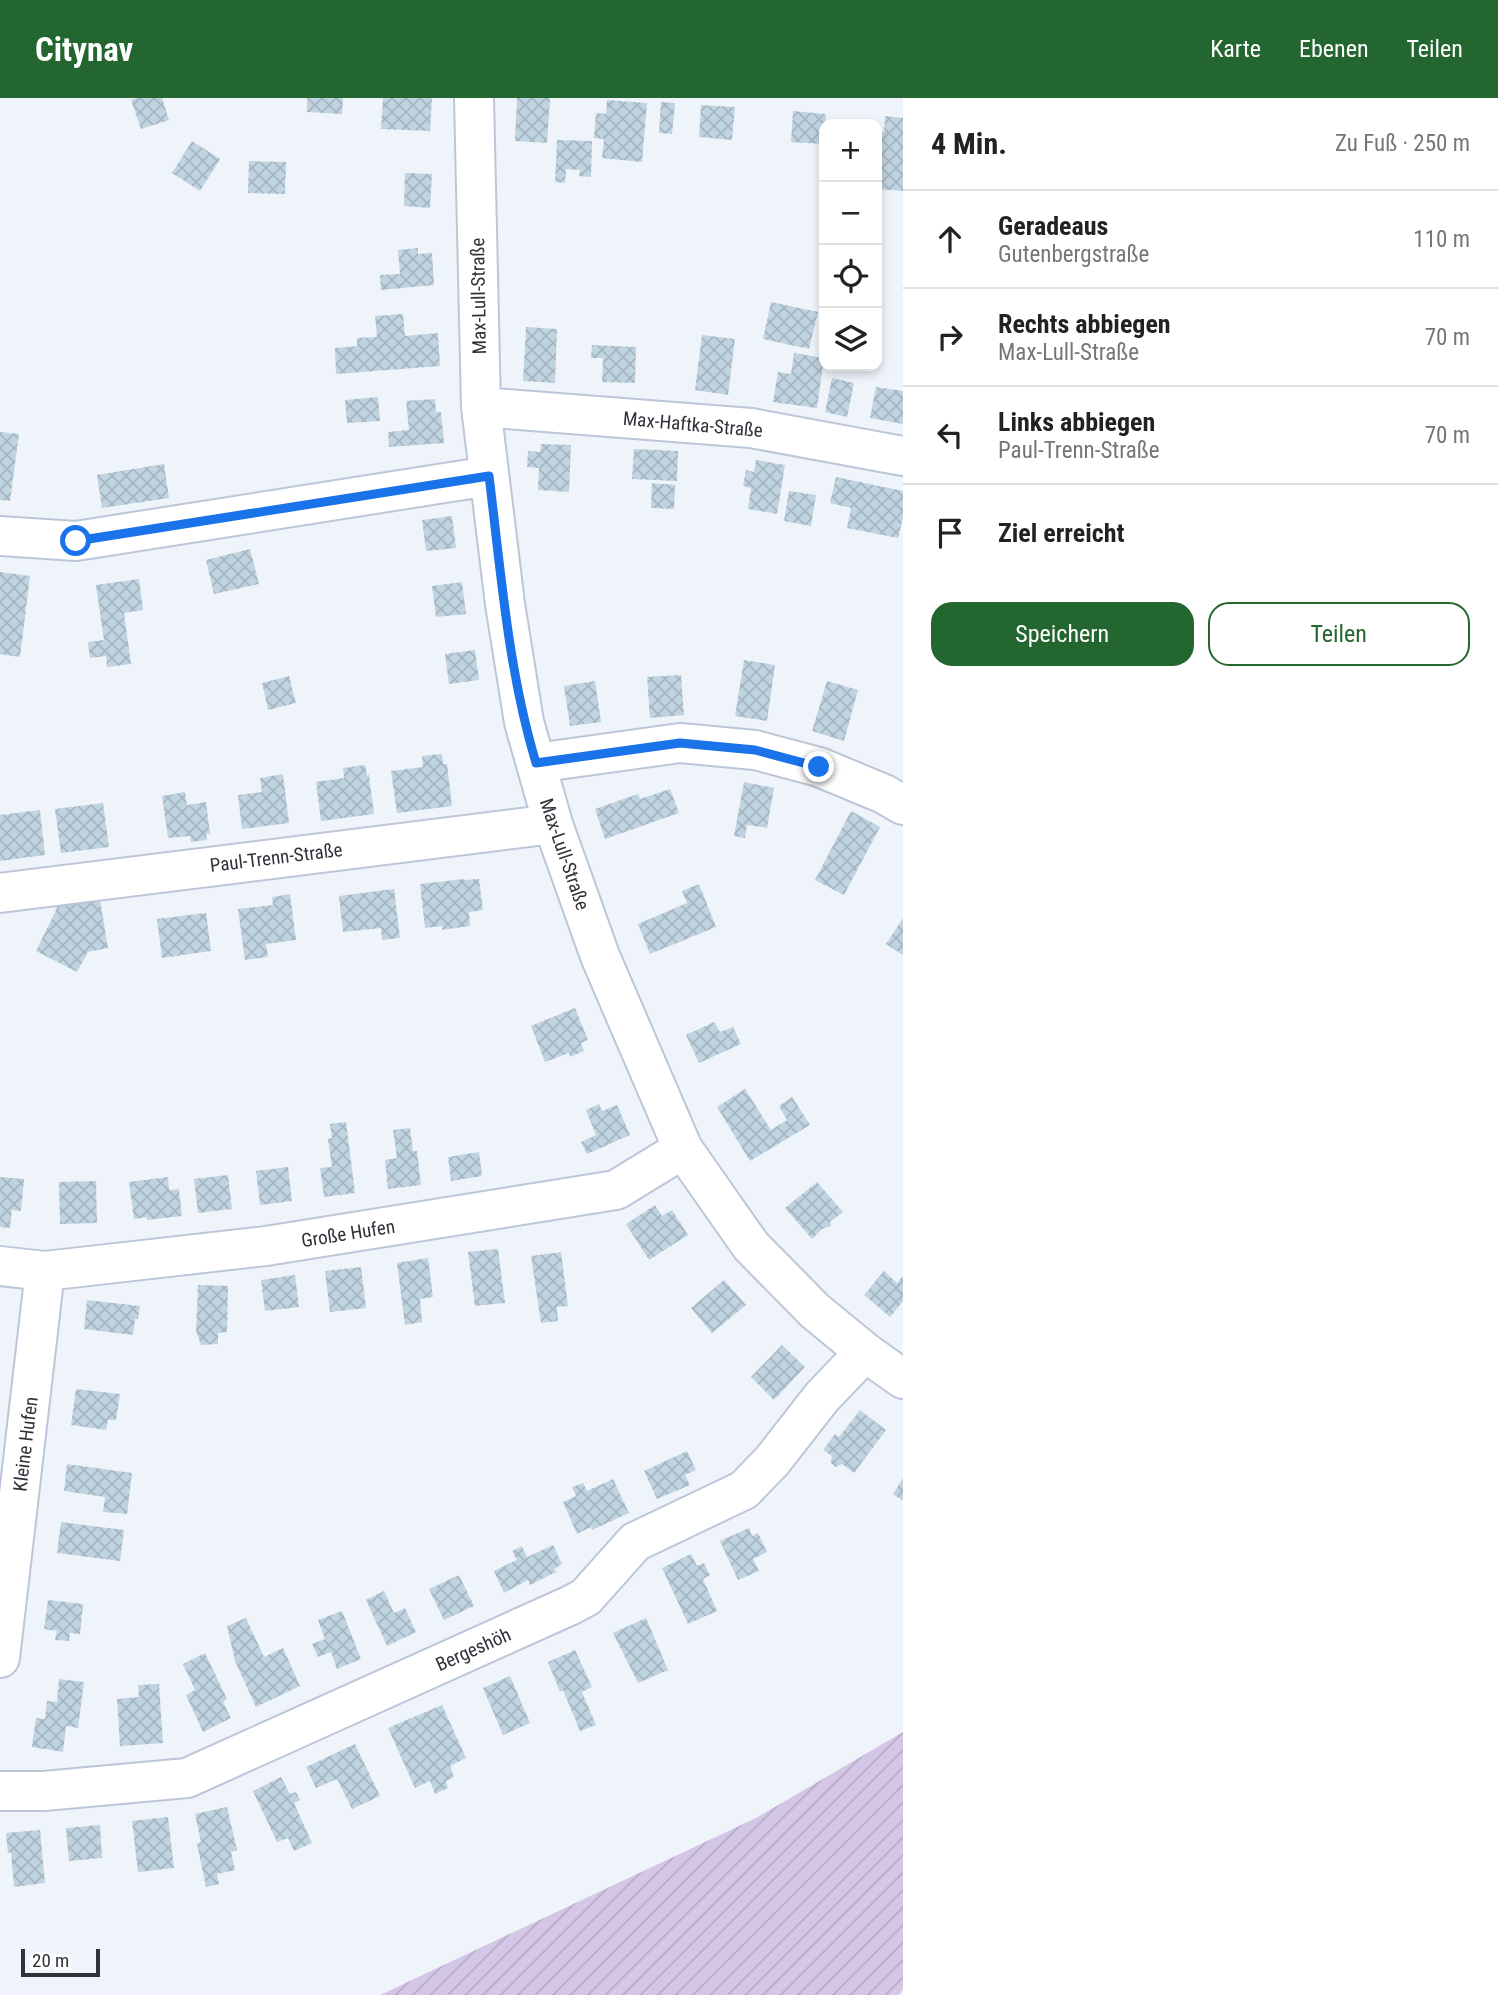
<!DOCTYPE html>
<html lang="de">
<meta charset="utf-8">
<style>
body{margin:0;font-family:"Roboto Condensed",sans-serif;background:#f2f2f2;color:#222}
.controls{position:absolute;right:21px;top:21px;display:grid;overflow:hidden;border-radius:14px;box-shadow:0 4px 10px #0003}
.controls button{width:63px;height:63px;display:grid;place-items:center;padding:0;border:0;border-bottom:2px solid #e0e0e0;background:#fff;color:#222;font:35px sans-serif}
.scale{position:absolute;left:21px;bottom:18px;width:79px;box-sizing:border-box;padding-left:7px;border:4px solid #2e3239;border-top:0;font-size:19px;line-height:24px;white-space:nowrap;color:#2e3239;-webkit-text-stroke:5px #fff;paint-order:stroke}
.stop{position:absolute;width:21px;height:21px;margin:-16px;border:5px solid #1a73e8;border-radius:50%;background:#fff}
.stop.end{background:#1a73e8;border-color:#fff;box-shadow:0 2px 7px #0008}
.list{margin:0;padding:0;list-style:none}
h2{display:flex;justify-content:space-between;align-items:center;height:91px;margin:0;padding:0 28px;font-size:30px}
h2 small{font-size:23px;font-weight:400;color:#767676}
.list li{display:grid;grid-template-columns:46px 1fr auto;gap:21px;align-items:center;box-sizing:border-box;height:98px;padding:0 28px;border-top:2px solid #e0e0e0}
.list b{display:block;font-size:26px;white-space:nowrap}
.list p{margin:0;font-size:23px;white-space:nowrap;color:#767676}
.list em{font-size:23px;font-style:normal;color:#767676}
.actions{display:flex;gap:14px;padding:21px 28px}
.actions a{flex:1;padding:16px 0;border:2px solid #246630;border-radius:21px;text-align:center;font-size:24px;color:#246630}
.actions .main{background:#246630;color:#fff}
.icon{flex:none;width:38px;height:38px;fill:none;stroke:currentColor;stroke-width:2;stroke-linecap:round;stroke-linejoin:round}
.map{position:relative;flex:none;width:903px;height:1897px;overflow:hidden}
header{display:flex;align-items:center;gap:42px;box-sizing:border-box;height:98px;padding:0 35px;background:#246630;color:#fff}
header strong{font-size:33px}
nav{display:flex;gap:38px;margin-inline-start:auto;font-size:24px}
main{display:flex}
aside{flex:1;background:#fff}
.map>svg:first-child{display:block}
.garden{fill:url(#garden-furrows)}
.building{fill:url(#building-cross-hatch)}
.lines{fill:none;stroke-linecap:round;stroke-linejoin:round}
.minor-casing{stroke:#bbc7d8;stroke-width:42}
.minor{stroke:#fff;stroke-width:38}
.route{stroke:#1a73e8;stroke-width:9}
.labels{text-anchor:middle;stroke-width:5;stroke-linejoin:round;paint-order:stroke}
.street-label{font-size:19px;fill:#2e3239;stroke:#fff}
</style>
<header>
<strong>Citynav</strong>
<nav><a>Karte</a><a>Ebenen</a><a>Teilen</a></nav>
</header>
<main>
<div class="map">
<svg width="903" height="1897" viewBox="0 0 903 1897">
<defs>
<pattern id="garden-furrows" width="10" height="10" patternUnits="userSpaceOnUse" patternTransform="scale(1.75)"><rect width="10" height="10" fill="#d4c7e6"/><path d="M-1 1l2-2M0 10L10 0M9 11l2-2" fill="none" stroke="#b6abc6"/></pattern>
<pattern id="building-cross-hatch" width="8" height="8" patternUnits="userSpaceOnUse" patternTransform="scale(1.75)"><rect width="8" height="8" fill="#c0d3e1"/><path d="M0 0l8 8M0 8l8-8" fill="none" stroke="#a5b6c2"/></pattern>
</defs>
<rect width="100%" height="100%" fill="#eff4fb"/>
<path class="garden" d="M 903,1634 L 903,1891 L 899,1897 L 380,1897 L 756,1720 Z"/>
<path class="building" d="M 137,0 L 162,0 L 169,22 L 141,31 L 131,2 Z
M 307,0 L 343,0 L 342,16 L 307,14 Z
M 383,0 L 432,0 L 430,33 L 381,31 Z
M 517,0 L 550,0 L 547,45 L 515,43 Z
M 607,2 L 647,5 L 642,64 L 602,60 L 604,41 L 594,40 L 596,15 L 606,16 Z
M 661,4 L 675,5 L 672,36 L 659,35 Z
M 701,7 L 735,9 L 732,42 L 699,39 Z
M 793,13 L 826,16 L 824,46 L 791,44 Z
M 885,18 L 903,20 L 903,93 L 877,91 L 877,33 L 884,34 Z
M 557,42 L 592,43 L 591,79 L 579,78 L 580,72 L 566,71 L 565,85 L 555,84 Z
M 192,43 L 220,61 L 200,93 L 172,75 Z
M 249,63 L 286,64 L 285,96 L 248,95 Z
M 405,75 L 432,76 L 430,110 L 404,108 Z
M 418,150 L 418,156 L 432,155 L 434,187 L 381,192 L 380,177 L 400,176 L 398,152 Z
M 771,204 L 818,214 L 809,251 L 763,241 Z
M 403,216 L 405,238 L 438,235 L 440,268 L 336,276 L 335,250 L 357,248 L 357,240 L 377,239 L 375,218 Z
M 526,229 L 557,231 L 555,285 L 523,283 Z
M 702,237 L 735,241 L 728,297 L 695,292 Z
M 592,247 L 636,249 L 635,285 L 602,284 L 603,260 L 591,260 Z
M 794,255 L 824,260 L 817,310 L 773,304 L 778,274 L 791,276 Z
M 832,280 L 854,285 L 847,319 L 825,314 Z
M 876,289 L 903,293 L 903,326 L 870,320 Z
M 378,299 L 380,323 L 347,325 L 345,302 Z
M 435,301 L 436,314 L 441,314 L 444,345 L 389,349 L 388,334 L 409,332 L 406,303 Z
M 0,334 L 19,336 L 10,403 L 0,402 Z
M 541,346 L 571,347 L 569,394 L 538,392 L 539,370 L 527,369 L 528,353 L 540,354 Z
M 634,351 L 678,353 L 677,383 L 632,381 Z
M 756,362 L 785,367 L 777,416 L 748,411 L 751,390 L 743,388 L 746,372 L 754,374 Z
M 164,366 L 169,400 L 102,410 L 97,377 Z
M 836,379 L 903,393 L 903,419 L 898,440 L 847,430 L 851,410 L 830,405 Z
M 652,385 L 675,387 L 674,411 L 651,410 Z
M 789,393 L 816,397 L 811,428 L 784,423 Z
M 452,418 L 456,450 L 426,453 L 422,422 Z
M 250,451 L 259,486 L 214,496 L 206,462 Z
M 0,474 L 30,478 L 20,559 L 0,556 Z
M 139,481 L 143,512 L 124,515 L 131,566 L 107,569 L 106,558 L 90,560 L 88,544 L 104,542 L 96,487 Z
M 462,484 L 466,516 L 436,519 L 432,488 Z
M 475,552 L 479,582 L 449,586 L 445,556 Z
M 744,562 L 775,567 L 767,623 L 735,618 Z
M 681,577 L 684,617 L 650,620 L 647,579 Z
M 289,578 L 296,605 L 268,612 L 262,585 Z
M 595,583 L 601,624 L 570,628 L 564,588 Z
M 827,583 L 858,592 L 844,643 L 812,633 Z
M 442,656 L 443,666 L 447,666 L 452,708 L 397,715 L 391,673 L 423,669 L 422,658 Z
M 365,667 L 367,678 L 369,677 L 374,716 L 321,723 L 316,684 L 344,680 L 343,670 Z
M 283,676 L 289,725 L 242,731 L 238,697 L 262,694 L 260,680 Z
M 744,684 L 774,690 L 767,730 L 747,727 L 745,740 L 734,738 Z
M 670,691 L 679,715 L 605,741 L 595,711 L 638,696 L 640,701 Z
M 185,694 L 187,707 L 206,704 L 210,736 L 206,736 L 207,742 L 191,744 L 190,738 L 168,740 L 162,698 Z
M 103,705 L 109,749 L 61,755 L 55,711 Z
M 40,712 L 45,757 L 0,763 L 0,717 Z
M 851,713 L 880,729 L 844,797 L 815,782 Z
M 464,781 L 464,782 L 479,781 L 483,812 L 469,814 L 470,828 L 442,832 L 442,828 L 425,830 L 420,786 Z
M 699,786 L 716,829 L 650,856 L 638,826 L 687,805 L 682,793 Z
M 394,791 L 400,840 L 382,842 L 381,830 L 343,834 L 339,798 Z
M 290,796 L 296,842 L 266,846 L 268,859 L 245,862 L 238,811 L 273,807 L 272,799 Z
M 100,802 L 108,850 L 88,854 L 77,874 L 36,853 L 58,808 Z
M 206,815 L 211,853 L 162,860 L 157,821 Z
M 903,820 L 903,857 L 886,846 Z
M 575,910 L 588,942 L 581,945 L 584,953 L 570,959 L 569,955 L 545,964 L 531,928 Z
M 714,924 L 720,934 L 733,929 L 741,946 L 699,965 L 686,937 Z
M 745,991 L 771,1032 L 787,1022 L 779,1008 L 792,999 L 810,1027 L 750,1063 L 717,1009 Z
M 599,1006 L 602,1013 L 617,1007 L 630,1037 L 587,1056 L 581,1044 L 596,1037 L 586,1012 Z
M 346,1024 L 355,1095 L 324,1099 L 320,1070 L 332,1069 L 328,1041 L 332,1040 L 330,1026 Z
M 410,1030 L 413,1053 L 417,1053 L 421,1087 L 388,1091 L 385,1062 L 397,1060 L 393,1032 Z
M 479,1054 L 482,1078 L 451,1083 L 448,1059 Z
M 288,1069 L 292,1103 L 260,1107 L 256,1073 Z
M 228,1077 L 232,1111 L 198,1115 L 194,1081 Z
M 0,1079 L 24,1081 L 21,1113 L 12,1112 L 10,1130 L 0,1129 Z
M 168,1079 L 169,1092 L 179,1091 L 182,1118 L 147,1122 L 147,1119 L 134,1121 L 129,1084 Z
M 96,1083 L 97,1125 L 60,1126 L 59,1084 Z
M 817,1084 L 843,1114 L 830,1124 L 831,1128 L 822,1131 L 812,1141 L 785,1110 Z
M 655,1107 L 662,1118 L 672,1112 L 688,1137 L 649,1162 L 626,1126 Z
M 498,1151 L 505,1205 L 475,1208 L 468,1154 Z
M 561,1154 L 568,1208 L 557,1209 L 558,1223 L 541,1225 L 531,1158 Z
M 428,1160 L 433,1199 L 420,1201 L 422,1224 L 405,1227 L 397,1165 Z
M 361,1169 L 366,1210 L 330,1214 L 325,1173 Z
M 884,1173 L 897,1185 L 903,1178 L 903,1203 L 890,1219 L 864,1197 Z
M 295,1177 L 299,1209 L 265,1213 L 261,1182 Z
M 724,1182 L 746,1207 L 712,1235 L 691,1210 Z
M 198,1187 L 228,1188 L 227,1234 L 218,1235 L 218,1246 L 201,1247 L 196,1233 Z
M 87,1202 L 140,1208 L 138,1221 L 135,1221 L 133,1237 L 84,1231 Z
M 782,1247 L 805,1269 L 774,1302 L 751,1279 Z
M 76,1291 L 120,1296 L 116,1322 L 108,1322 L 106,1332 L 71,1327 Z
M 860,1312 L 886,1332 L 854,1375 L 842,1366 L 836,1369 L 831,1365 L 832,1358 L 823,1352 L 835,1336 L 839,1339 Z
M 687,1353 L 696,1372 L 685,1377 L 690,1387 L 657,1401 L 644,1373 Z
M 67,1366 L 132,1375 L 127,1416 L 103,1414 L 105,1399 L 64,1393 Z
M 903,1380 L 903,1403 L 893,1396 Z
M 613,1381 L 629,1415 L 592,1432 L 591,1429 L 577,1436 L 563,1404 L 576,1398 L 572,1389 L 583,1385 L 587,1393 Z
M 61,1424 L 124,1432 L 120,1463 L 57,1455 Z
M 749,1430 L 752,1438 L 758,1435 L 767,1454 L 753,1461 L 759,1473 L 738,1482 L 720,1443 Z
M 553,1447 L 562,1466 L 554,1471 L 556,1474 L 530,1487 L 528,1482 L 504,1495 L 494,1473 L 517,1462 L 512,1453 L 522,1448 L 527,1459 Z
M 691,1456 L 697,1468 L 704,1465 L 710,1477 L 703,1481 L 717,1513 L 688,1526 L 662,1470 Z
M 459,1477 L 474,1508 L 444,1522 L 429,1491 Z
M 384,1493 L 394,1515 L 405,1510 L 416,1534 L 387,1548 L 366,1502 Z
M 48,1502 L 83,1506 L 80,1536 L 70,1535 L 69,1543 L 55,1542 L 57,1533 L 44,1531 Z
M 342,1513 L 361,1561 L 337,1571 L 331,1554 L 318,1559 L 312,1546 L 325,1541 L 318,1522 Z
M 246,1520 L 264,1559 L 283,1550 L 300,1588 L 256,1609 L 235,1563 L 227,1528 Z
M 646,1520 L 668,1572 L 638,1585 L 613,1535 Z
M 575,1552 L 592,1589 L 582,1594 L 596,1627 L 580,1633 L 563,1592 L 560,1594 L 548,1564 Z
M 205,1555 L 227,1601 L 223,1604 L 231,1620 L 203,1634 L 186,1597 L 195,1592 L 183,1566 Z
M 510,1578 L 530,1625 L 503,1637 L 483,1590 Z
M 59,1581 L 84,1584 L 78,1630 L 66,1628 L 63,1654 L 32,1649 L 36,1620 L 45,1621 L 47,1603 L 57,1604 Z
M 159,1586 L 163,1645 L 120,1648 L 117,1601 L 139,1599 L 138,1587 Z
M 442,1607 L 466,1660 L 450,1668 L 454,1679 L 446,1683 L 448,1690 L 435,1696 L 430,1683 L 415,1690 L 388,1630 Z
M 355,1646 L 380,1698 L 352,1711 L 337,1681 L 316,1690 L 306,1669 Z
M 281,1679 L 290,1696 L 296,1694 L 300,1702 L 294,1705 L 312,1745 L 294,1753 L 288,1740 L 277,1744 L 253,1693 Z
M 227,1709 L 237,1752 L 231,1754 L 235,1772 L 217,1776 L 219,1786 L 206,1789 L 197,1746 L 201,1744 L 195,1716 Z
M 168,1719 L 174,1770 L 138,1774 L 132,1723 Z
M 100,1727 L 102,1760 L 69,1763 L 66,1730 Z
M 40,1732 L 45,1785 L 14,1789 L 11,1754 L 8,1755 L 6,1735 Z"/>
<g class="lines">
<g class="minor-casing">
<path id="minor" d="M 474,0 L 481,309 L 505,506 L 524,624 L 553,726 L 600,858 L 683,1051 L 751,1148 L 815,1213 L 865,1254 L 903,1281
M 481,309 L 751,330 L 903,358
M 0,438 L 76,443 L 489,378
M 536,665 L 680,645 L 755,652 L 819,669 L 884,696 L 903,707
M 0,795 L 553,726
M 0,1168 L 45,1173 L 266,1148 L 616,1092 L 683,1051
M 0,1560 L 45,1173
M 0,1693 L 44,1693 L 187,1680 L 571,1507 L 586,1499 L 635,1444 L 744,1392 L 772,1363 L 822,1299 L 865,1254"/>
</g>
<use href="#minor" class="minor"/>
</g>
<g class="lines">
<path class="route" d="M 76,443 L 489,378 C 501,474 508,572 536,665 L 680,645 L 755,652 L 819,669"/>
</g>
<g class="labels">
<g class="street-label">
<text transform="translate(478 198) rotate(-91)" y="7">Max-Lull-Straße</text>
<text transform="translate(693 326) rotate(5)" y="7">Max-Haftka-Straße</text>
<text transform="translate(565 756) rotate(71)" y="7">Max-Lull-Straße</text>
<text transform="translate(276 759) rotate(-7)" y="7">Paul-Trenn-Straße</text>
<text transform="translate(348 1135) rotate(-9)" y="7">Große Hufen</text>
<text transform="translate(25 1346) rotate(-83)" y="7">Kleine Hufen</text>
<text transform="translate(473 1551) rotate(-24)" y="7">Bergeshöh</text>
</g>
</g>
</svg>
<div class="controls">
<button>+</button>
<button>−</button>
<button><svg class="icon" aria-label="locate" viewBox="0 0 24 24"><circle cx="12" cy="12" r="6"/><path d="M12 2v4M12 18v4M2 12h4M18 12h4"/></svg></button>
<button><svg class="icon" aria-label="layers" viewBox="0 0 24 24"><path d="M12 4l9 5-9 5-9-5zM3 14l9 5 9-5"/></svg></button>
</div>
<div class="scale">20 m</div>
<div class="stop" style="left:76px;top:443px"></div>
<div class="stop end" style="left:819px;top:669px"></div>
</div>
<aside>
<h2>4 Min.<small>Zu Fuß · 250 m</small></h2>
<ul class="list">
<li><svg class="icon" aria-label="ahead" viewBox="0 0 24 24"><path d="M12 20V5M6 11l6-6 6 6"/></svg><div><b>Geradeaus</b><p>Gutenbergstraße</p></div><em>110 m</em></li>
<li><svg class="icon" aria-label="right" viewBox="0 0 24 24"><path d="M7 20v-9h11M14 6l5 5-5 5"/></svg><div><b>Rechts abbiegen</b><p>Max-Lull-Straße</p></div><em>70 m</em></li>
<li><svg class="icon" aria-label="left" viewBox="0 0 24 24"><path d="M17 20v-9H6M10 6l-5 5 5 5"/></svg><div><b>Links abbiegen</b><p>Paul-Trenn-Straße</p></div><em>70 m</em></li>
<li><svg class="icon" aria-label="arrive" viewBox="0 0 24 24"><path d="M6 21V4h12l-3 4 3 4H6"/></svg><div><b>Ziel erreicht</b></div></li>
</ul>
<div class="actions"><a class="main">Speichern</a><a>Teilen</a></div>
</aside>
</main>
